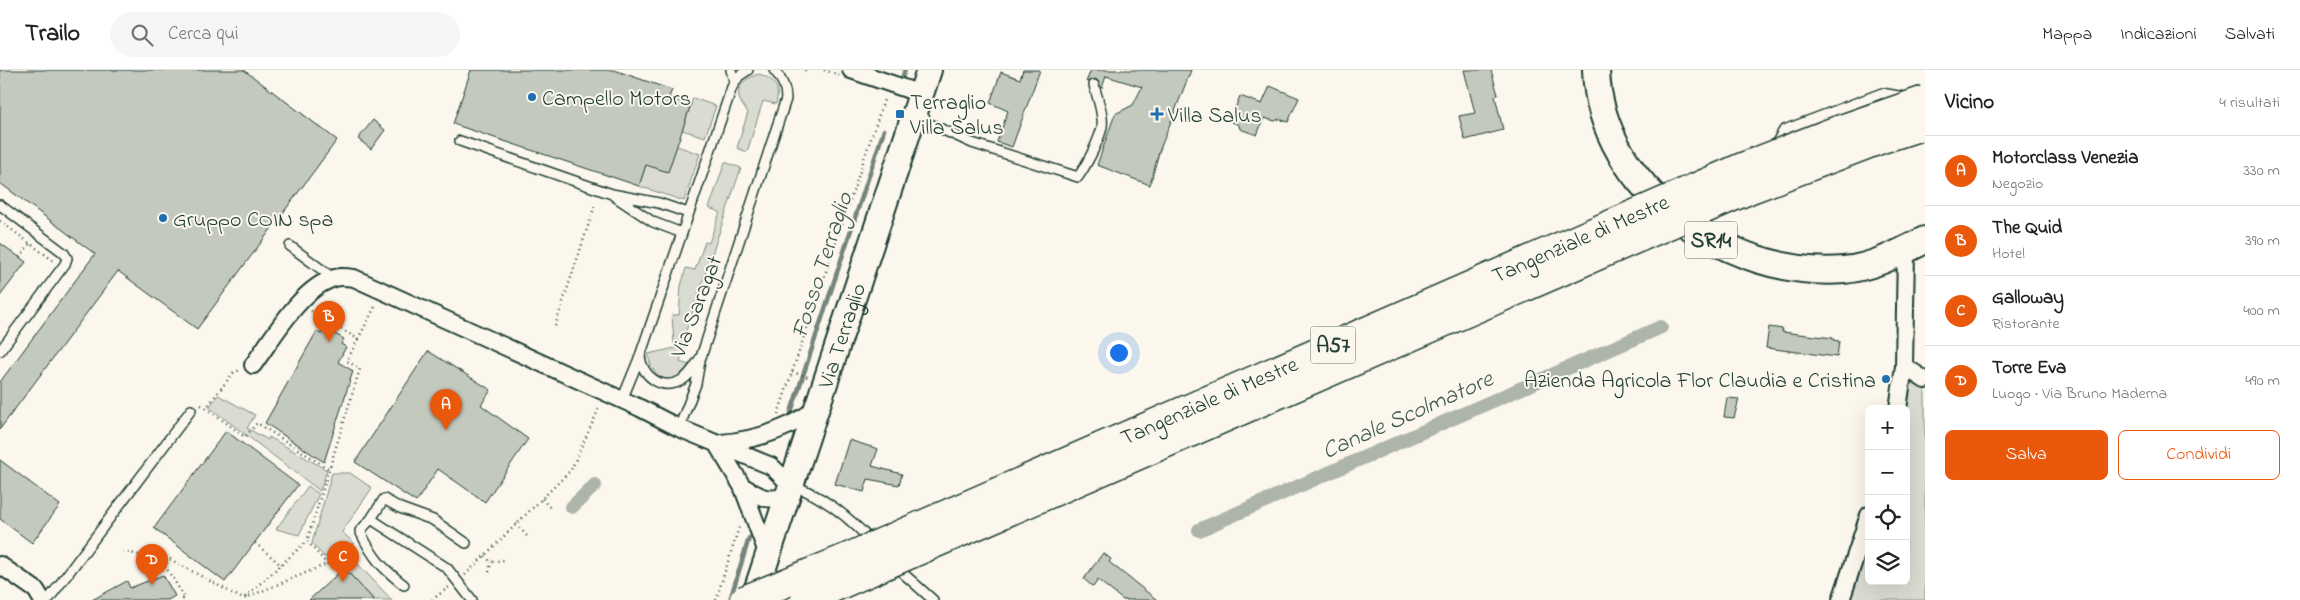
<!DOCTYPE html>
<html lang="it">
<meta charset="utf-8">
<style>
body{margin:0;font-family:"Indie Flower",sans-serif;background:#f6f6f6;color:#222}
.controls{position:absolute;right:15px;bottom:15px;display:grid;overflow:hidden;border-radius:8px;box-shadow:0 5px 20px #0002}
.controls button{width:45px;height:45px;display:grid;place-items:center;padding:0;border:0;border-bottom:1px solid #e0e0e0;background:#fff;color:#222;font:25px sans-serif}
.you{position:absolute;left:1118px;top:282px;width:18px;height:18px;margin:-12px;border:4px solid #fff;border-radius:50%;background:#1a73e8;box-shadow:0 0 0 8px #1a73e833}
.badge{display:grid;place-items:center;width:32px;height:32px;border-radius:50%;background:#ea580c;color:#fff;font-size:16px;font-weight:700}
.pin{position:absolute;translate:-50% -41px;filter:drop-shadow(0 1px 2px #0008)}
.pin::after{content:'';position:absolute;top:26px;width:18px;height:15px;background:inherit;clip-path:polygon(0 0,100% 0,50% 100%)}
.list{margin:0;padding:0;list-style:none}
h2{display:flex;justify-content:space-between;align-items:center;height:65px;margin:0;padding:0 20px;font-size:21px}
h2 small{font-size:16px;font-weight:400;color:#767676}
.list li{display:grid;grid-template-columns:32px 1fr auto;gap:15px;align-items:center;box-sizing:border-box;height:70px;padding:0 20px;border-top:1px solid #e0e0e0}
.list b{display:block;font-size:19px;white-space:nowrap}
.list p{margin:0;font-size:16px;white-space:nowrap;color:#767676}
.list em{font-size:16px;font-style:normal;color:#767676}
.actions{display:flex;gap:10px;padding:15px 20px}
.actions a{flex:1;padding:11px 0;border:1px solid #ea580c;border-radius:8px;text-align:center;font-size:18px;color:#ea580c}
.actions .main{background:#ea580c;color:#fff}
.icon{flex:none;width:28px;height:28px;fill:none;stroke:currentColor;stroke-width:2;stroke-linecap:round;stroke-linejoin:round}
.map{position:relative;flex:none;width:1925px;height:530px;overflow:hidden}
header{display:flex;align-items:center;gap:30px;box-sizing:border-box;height:70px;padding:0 25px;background:#fff;border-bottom:1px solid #e0e0e0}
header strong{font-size:24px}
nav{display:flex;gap:28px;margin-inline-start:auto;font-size:18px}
.search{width:350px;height:45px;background:#f6f6f6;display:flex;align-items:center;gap:12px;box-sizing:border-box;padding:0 18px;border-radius:28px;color:#767676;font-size:19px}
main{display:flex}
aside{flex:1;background:#fff}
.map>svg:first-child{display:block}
.green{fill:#dbdcd1;stroke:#7d8c82}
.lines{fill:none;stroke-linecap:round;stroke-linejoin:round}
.stream{stroke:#74847b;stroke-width:4.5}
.canal{stroke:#adb4aa;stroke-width:14}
.building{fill:#c4c9be;stroke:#1f3d34}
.service-casing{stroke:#1f3d34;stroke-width:12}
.minor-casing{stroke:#1f3d34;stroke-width:20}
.secondary-casing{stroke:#1f3d34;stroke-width:28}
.primary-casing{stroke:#1f3d34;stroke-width:30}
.path{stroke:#1f3d34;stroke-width:2.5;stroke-dasharray:1 4;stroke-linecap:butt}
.service{stroke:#fbf7ec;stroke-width:9}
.minor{stroke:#fbf7ec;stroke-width:16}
.secondary{stroke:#fbf7ec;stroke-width:24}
.primary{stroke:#fbf7ec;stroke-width:26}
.motorway-bridge-casing{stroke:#1f3d34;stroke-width:31;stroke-linecap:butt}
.motorway-bridge{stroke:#fbf7ec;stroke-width:28}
.poi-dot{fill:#1f6fb2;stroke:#fbf7ec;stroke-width:2}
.labels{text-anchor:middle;stroke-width:4;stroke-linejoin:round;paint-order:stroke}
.shield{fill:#fbf7ec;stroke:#61756b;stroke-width:1}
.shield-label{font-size:21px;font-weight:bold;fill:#1f3d34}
.poi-label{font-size:22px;fill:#1f3d34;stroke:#fbf7ec;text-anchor:start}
.street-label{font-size:22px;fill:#1f3d34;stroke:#fbf7ec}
.water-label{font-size:24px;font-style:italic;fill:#425b52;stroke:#fbf7ec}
</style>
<header>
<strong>Trailo</strong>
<div class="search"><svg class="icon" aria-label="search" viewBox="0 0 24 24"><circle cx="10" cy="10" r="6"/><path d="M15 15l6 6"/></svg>Cerca qui</div>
<nav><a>Mappa</a><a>Indicazioni</a><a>Salvati</a></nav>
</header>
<main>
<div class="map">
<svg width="1925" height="530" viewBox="0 0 1925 530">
<rect width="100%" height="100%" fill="#fbf7ec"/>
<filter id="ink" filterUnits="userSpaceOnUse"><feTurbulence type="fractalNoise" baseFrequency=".02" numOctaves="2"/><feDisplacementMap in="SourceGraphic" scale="10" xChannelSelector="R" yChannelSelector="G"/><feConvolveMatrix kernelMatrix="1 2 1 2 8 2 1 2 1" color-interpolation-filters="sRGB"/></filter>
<g filter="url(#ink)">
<path class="green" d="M 759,4 C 775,9 780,18 776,34 L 763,31 L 747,82 L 737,78 L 748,42 C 732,26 737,10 759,4 Z
M 693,28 L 716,36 L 705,67 L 682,60 Z
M 677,76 L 700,84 L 684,131 L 639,116 L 646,95 Z
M 725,92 L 741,98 L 682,273 L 674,274 L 672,245 L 679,245 L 681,216 L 686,198 L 695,200 L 705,172 L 709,173 L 720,142 L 709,138 Z
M 684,276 L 680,292 L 689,295 C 676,321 651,310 648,284 Z
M 1909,306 L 1925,316 L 1925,530 L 1848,530 L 1869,465 L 1869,511 L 1906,511 L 1906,339 L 1904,339 Z
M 218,325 L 255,345 L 247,358 L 268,370 L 269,367 L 327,400 L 320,421 L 209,337 Z
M 332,403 L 350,403 L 372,418 L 342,462 L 355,474 L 324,487 L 312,473 Z
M 308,416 L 319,424 L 299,465 L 276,459 Z
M 354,490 L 392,530 L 374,530 L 344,498 Z"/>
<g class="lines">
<path class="stream" d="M 901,11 L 905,0
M 791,342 L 884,60
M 730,530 L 749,468"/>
<path class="canal" d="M 572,437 L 595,415
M 1199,460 L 1661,257"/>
</g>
<path class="building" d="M 0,0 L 244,0 L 337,70 L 197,259 L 118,201 L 0,359 L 0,312 L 95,184 L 0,113 Z
M 471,0 L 614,0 L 672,20 L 669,27 L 691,34 L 668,102 L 646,95 L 639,116 L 453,54 Z
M 1023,0 L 1040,0 L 1012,77 L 997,72 L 1008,41 L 990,33 L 1001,2 L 1020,9 Z
M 1091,0 L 1191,0 L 1159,82 L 1150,115 L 1097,95 L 1115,44 L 1133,35 L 1142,17 L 1106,6 L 1102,18 L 1096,9 L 1086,12 Z
M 1464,0 L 1491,0 L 1498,25 L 1495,26 L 1503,60 L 1465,70 L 1459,46 L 1475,43 Z
M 1270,16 L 1299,28 L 1288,52 L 1279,49 L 1275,51 L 1264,48 L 1257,65 L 1240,59 L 1239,55 L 1230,51 L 1240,26 L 1262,34 Z
M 373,50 L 385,60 L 371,79 L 358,69 Z
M 0,173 L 26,192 L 0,226 Z
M 1769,257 L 1783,259 L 1782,262 L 1833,268 L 1833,270 L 1839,271 L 1837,287 L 1766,278 Z
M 324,258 L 344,269 L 341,274 L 346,277 L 338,292 L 353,301 L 324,392 L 265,353 L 317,261 L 321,264 Z
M 428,281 L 491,320 L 481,335 L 528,369 L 485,432 L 438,399 L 416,432 L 355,392 Z
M 1727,328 L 1739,329 L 1734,348 L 1724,347 Z
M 226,361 L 298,415 L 225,512 L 154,458 Z
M 849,370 L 878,379 L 872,396 L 902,404 L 899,415 L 868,409 L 864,422 L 835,414 Z
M 0,390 L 60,435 L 32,473 L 0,449 Z
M 1103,483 L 1111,489 L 1109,492 L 1157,530 L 1123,530 L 1098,510 L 1093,517 L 1084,509 Z
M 344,498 L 374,530 L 309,530 Z
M 163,505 L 175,526 L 168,530 L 92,530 L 127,511 L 130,518 Z"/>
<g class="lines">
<g class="service-casing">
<path id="service" d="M 731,0 L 734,11
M 919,40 L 928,53 L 972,73 L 1078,107 C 1086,96 1099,71 1102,57 C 1104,44 1097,28 1094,15
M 460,71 L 612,124 L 659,133 L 688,143
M 1774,77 L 1784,60 L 1882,23 L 1909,28
M 614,126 L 653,152 L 682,163
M 0,135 L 64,183 L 67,188 L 65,194 L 0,281
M 290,176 L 333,208
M 640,286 C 642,305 660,321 680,311 C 690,307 695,295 701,287 L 786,29 C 786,17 782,9 774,0
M 622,330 L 640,286 L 732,17 L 739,6 L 748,0
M 679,358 L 696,314 L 700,291
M 792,415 C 823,426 850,448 872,472
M 371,449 L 384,429 L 400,438 L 433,450 L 466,473
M 895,496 L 933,530
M 404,515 C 381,497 373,488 360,461 L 371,449 L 447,498 L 472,530
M 48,530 L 191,340"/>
</g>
<g class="minor-casing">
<path id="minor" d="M 851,0 L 921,24
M 253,295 C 272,269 302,216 335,208 C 341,206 347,207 354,208 L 640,338 L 679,358 L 771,396 L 791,415
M 1904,296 L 1925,310
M 1898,339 L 1904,296 L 1906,180
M 716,373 L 742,416 L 768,485
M 721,373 C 757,370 789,360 818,337
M 742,416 C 760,427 768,433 788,425
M 0,495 L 36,520 L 42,530
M 1841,530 L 1869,445"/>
</g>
<g class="secondary-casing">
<g id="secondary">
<path id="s1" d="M 753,530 L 929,0"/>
</g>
</g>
<g class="primary-casing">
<path id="primary" d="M 1596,0 C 1600,120 1731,209 1844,200 C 1874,197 1899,183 1925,170"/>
</g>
<path class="path" d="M 805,0 L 806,1
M 824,0 L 839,5
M 0,151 L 55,192
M 20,187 L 31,172
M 311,241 L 358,269 L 347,291 L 360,299 L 307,471 L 327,494 L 357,479
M 555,256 L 595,135
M 334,263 L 338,257
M 358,269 L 376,235
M 792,302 L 808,307
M 201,335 L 206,338 L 233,303 L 240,300
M 206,338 L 245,367 L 257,353 L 329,399
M 778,344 L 885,27
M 542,429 L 551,439
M 516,454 L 527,466
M 255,473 L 281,495 L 307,471
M 123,481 L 142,486 L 157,482 L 243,529 L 327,494
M 157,483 L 185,528 L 181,530
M 485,486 L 491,492 L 504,490
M 489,502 L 491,492
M 465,505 L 571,400 L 600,336
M 245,527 L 281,495
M 432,530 L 449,517
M 716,530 L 740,454"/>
<use href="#service" class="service"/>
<use href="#minor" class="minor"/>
<use href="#secondary" class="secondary"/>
<use href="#primary" class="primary"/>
<g class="motorway-bridge-casing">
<g id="motorway-bridge">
<path id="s2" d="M 744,530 L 846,488 L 1740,98 L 1827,64 L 1925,30"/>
<path d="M 805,530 L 1751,119 L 1882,69 L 1925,55"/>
</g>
</g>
<use href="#motorway-bridge" class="motorway-bridge"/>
</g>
</g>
<g class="poi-dot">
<circle cx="532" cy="27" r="5"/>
<rect x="895" y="39" width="10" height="10" rx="2.5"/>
<path d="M1154.5 36.5h5v5h5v5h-5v5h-5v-5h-5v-5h5z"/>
<circle cx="163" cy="148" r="5"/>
<circle cx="1886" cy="309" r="5"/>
</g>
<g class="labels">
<g class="shield">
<rect x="1685" y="151.5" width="52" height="37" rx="4"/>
<rect x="1310.5" y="256.5" width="45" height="37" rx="4"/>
</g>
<g class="shield-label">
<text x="1711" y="177">SR14</text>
<text x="1333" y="282">A57</text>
</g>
<g class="poi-label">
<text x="542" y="35">Campello Motors</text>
<text x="910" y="39">Terraglio<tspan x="910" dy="25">Villa Salus</tspan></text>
<text x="1168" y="52">Villa Salus</text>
<text x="173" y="156">Gruppo COIN spa</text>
<text x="1876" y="317" text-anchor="end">Azienda Agricola Flor Claudia e Cristina</text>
</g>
<g class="street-label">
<text dy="8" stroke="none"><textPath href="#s2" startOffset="911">Tangenziale di Mestre</textPath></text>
<text transform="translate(695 236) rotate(-69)" y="8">Via Saragat</text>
<text dy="8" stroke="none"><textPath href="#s1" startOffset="279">Via Terraglio</textPath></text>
<text dy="8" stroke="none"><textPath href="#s2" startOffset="506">Tangenziale di Mestre</textPath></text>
</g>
<g class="water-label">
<text transform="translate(821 195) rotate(-72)" y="8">Fosso Terraglio</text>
<text transform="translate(1407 344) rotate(-24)" y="8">Canale Scolmatore</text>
</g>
</g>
</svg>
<div class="controls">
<button>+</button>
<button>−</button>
<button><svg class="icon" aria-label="locate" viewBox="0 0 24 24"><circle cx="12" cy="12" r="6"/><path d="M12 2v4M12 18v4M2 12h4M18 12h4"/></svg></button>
<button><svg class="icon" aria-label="layers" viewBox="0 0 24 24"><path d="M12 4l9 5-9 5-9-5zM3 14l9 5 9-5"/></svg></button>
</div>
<div class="you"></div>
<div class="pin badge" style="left:446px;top:360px">A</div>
<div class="pin badge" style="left:329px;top:272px">B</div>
<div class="pin badge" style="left:343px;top:512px">C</div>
<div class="pin badge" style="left:152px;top:515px">D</div>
</div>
<aside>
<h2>Vicino<small>4 risultati</small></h2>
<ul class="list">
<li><span class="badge">A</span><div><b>Motorclass Venezia</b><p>Negozio</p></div><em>330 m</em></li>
<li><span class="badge">B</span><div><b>The Quid</b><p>Hotel</p></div><em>390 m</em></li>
<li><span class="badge">C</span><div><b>Galloway</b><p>Ristorante</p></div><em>400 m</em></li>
<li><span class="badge">D</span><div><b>Torre Eva</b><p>Luogo · Via Bruno Maderna</p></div><em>490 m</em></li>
</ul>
<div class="actions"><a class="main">Salva</a><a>Condividi</a></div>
</aside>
</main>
